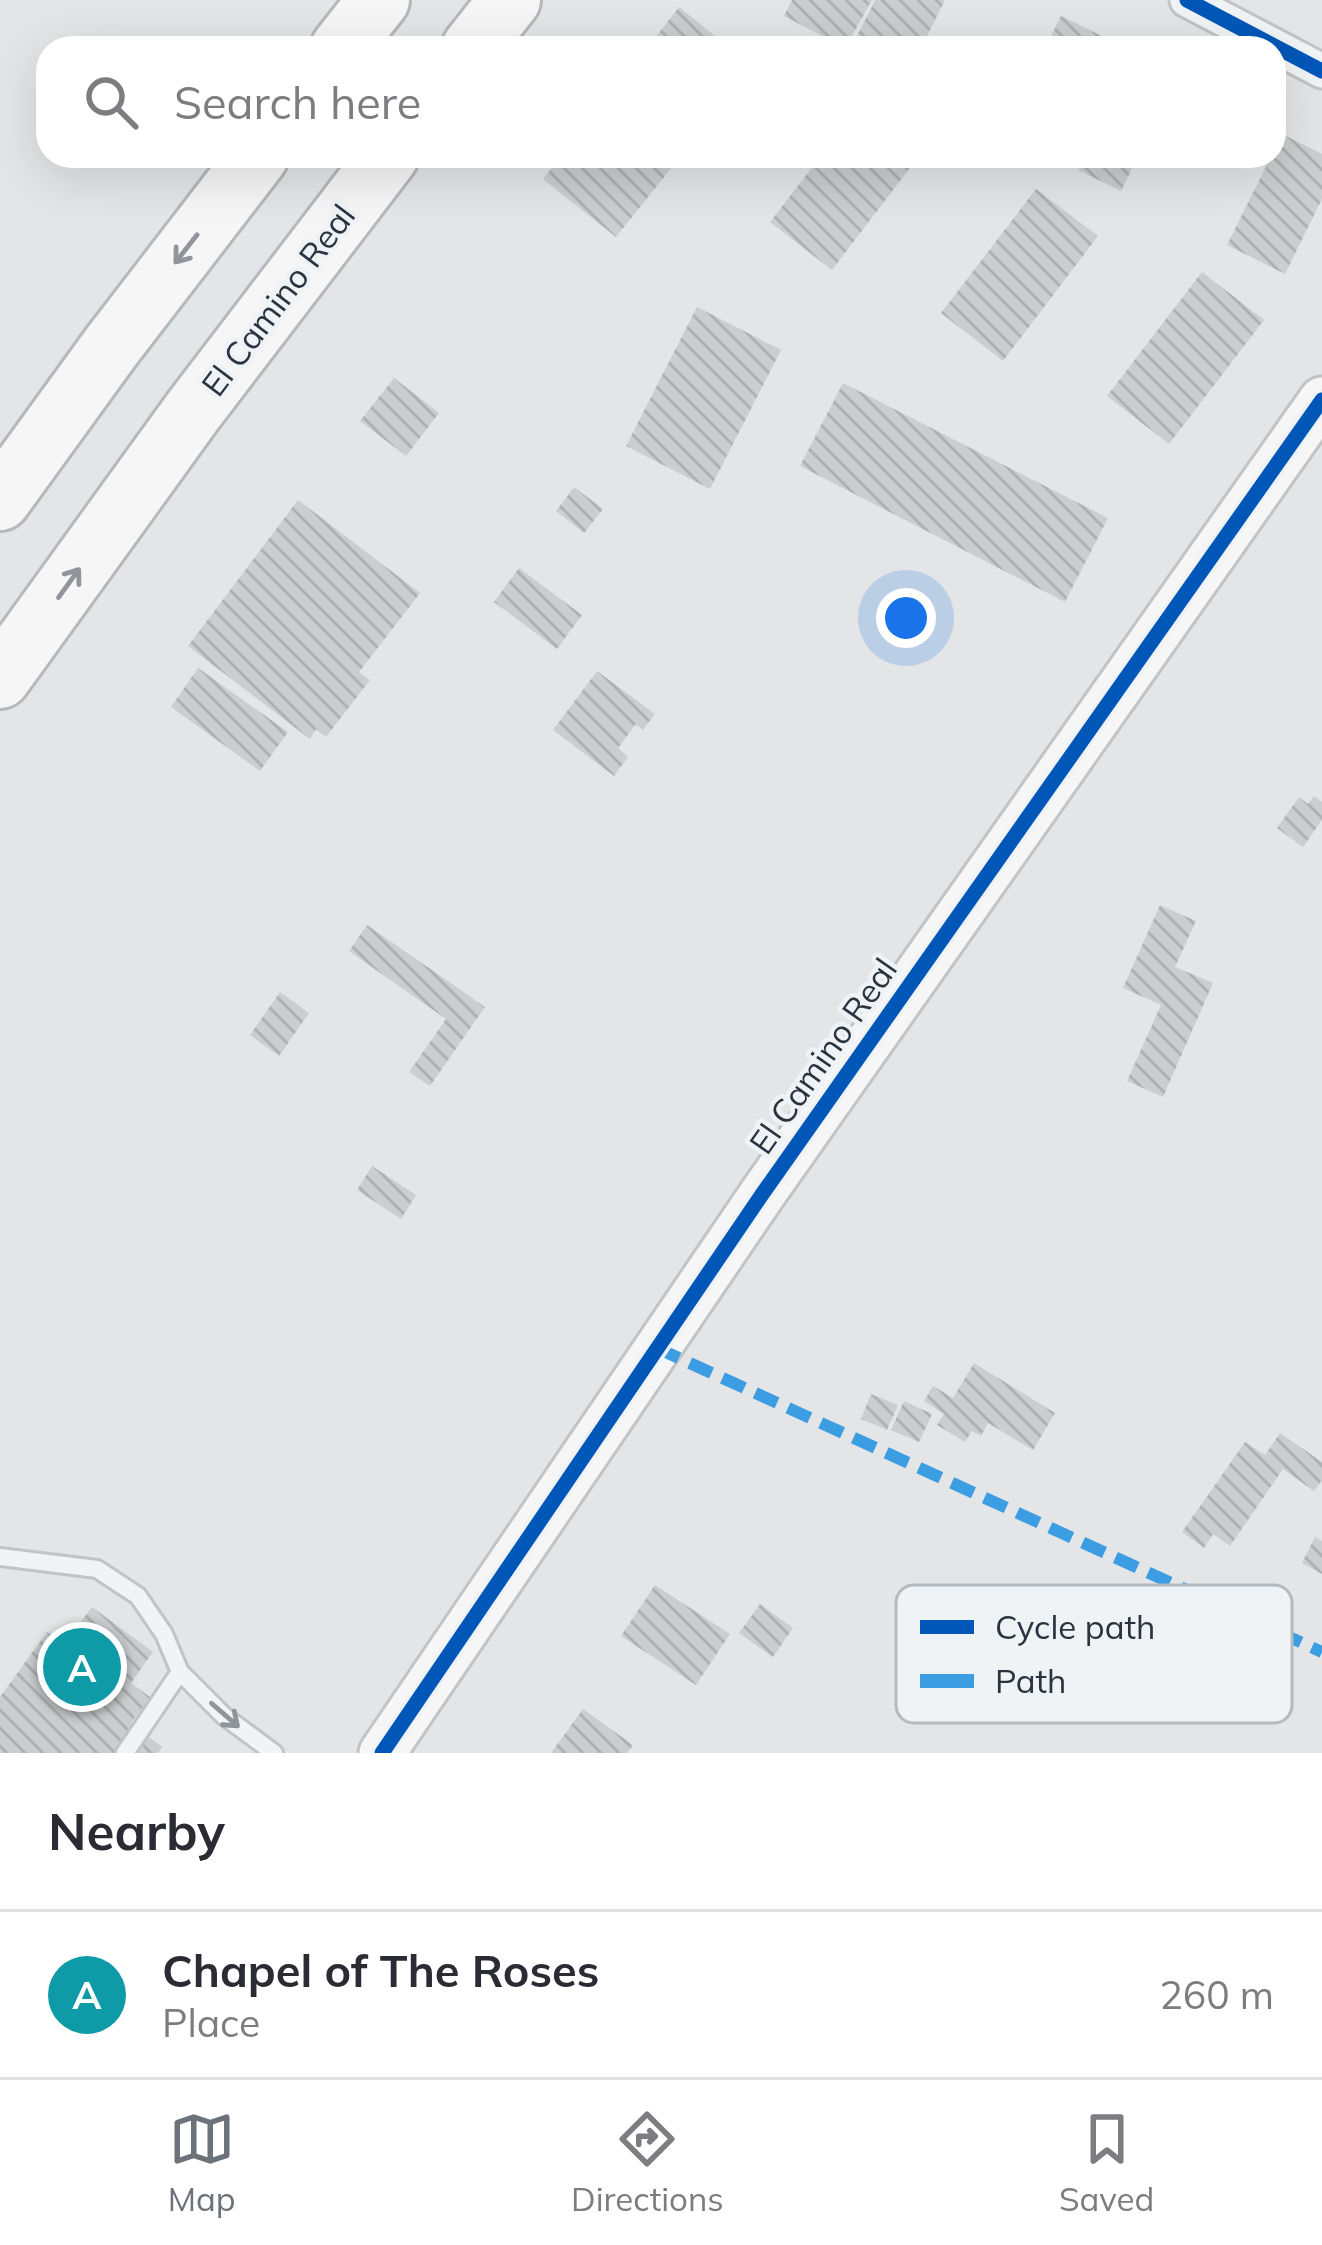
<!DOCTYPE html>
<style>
body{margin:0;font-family:Mulish,sans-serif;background:#f7f7f7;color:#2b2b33}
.you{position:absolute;left:906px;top:618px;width:42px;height:42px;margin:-30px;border:9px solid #fff;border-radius:50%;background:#1a73e8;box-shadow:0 0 0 18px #1a73e833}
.badge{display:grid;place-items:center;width:78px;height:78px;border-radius:50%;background:#6b727a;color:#fff;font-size:39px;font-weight:700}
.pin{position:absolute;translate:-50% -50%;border:6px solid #fff;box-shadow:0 3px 12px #0006}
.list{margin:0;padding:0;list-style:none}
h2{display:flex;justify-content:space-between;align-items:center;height:156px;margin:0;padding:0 48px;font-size:51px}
h2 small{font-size:39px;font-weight:400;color:#7c7c81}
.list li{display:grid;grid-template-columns:78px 1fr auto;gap:36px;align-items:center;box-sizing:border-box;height:168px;padding:0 48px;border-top:3px solid #e1e1e2}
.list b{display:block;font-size:45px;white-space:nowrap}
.list p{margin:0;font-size:39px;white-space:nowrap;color:#7c7c81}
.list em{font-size:39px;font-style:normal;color:#7c7c81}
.icon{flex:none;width:66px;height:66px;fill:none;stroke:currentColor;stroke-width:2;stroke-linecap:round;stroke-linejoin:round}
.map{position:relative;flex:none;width:1322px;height:1753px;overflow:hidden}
.search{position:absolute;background:#fff;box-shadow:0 12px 48px #0002;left:36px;right:36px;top:36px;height:132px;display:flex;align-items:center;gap:30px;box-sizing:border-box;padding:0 42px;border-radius:36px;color:#7c7c81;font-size:45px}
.sheet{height:324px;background:#fff}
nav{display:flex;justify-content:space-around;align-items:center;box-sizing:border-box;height:168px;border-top:3px solid #e1e1e2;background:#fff;font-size:33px;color:#7c7c81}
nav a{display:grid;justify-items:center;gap:6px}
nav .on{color:#6b727a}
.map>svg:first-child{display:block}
.building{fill:url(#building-back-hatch)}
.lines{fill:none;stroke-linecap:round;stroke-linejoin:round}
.service-casing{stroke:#c1c3c5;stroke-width:22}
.minor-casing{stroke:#c1c3c5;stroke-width:39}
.secondary-casing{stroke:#c1c3c5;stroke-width:51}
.motorway-casing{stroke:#b5b8bc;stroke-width:66}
.service{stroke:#f1f3f4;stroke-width:16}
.minor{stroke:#f1f3f4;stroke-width:33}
.secondary{stroke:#f6f6f6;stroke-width:45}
.motorway{stroke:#f6f6f6;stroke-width:60}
.quiet{stroke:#3d9de3;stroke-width:12;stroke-dasharray:24 12;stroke-linecap:butt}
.cycleway-casing{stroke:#f0f3f6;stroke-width:22}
.cycleway{stroke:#0057b8;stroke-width:15}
.oneway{stroke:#90959b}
.oneway2{stroke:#8e949a}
.labels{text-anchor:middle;stroke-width:9;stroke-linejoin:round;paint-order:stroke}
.street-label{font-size:33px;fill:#2a3440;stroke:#f0f3f6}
.key{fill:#f0f3f6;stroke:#b5babf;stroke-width:3}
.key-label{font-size:33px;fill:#2a3440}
</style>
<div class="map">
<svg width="1322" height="1753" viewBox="0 0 1322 1753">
<defs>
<pattern id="building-back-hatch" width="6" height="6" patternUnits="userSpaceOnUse" patternTransform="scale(3)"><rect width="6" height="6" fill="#cbcdcf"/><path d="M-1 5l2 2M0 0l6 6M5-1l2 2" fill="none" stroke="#aeb1b3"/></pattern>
</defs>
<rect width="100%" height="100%" fill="#e3e5e7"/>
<path class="building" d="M 792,0 L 872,0 L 845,48 L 784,16 Z
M 875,0 L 945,0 L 921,48 L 851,48 Z
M 679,7 L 730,48 L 647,48 Z
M 1061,16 L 1106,38 L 1101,48 L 1045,48 Z
M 1282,134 L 1322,154 L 1322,199 L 1285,274 L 1227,245 Z
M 561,156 L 681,156 L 616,237 L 543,179 Z
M 821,156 L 919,156 L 832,270 L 770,222 Z
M 1085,156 L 1138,156 L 1121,191 L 1078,170 Z
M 1036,189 L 1098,236 L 1003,361 L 941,313 Z
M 1202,272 L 1264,320 L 1169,444 L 1107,396 Z
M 697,307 L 781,350 L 710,489 L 626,446 Z
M 394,378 L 439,413 L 406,456 L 360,421 Z
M 843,383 L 1108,518 L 1065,602 L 800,466 Z
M 574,487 L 603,509 L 584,533 L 556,511 Z
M 298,500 L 420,593 L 359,672 L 370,680 L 326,737 L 316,729 L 310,739 L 188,646 Z
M 519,568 L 582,615 L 557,649 L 494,602 Z
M 198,668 L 288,732 L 260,771 L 171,707 Z
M 597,671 L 655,714 L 643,730 L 636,724 L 618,748 L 628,757 L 614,776 L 553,730 Z
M 1314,796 L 1322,802 L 1322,820 L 1303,847 L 1277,828 L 1299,797 L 1308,804 Z
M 1160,905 L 1196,921 L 1175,967 L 1213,983 L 1163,1097 L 1127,1081 L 1161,1005 L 1123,988 Z
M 367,925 L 485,1007 L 430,1086 L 409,1072 L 446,1019 L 349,951 Z
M 280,992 L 309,1013 L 279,1056 L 250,1035 Z
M 372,1166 L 416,1195 L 401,1219 L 357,1190 Z
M 974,1363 L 1055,1413 L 1033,1450 L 988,1423 L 981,1436 L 972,1431 L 965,1442 L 937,1425 L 944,1414 L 924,1401 L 933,1386 L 953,1398 Z
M 871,1394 L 898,1405 L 887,1430 L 861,1419 Z
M 904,1401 L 932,1414 L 919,1442 L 891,1430 Z
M 1280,1433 L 1322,1462 L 1322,1480 L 1314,1491 L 1283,1469 L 1230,1546 L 1213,1534 L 1204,1548 L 1182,1532 L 1245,1442 L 1265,1455 Z
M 1315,1537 L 1322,1541 L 1322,1574 L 1302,1563 Z
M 655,1585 L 730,1634 L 696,1685 L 621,1636 Z
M 760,1604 L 793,1628 L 773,1657 L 739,1633 Z
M 92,1607 L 153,1652 L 131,1683 L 150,1697 L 131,1723 L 162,1747 L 158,1753 L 0,1753 L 0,1697 L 47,1632 L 64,1644 Z
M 583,1709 L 633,1745 L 627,1753 L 551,1753 Z"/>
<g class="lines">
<g class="service-casing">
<path id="service" d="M 0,1557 L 97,1569 L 138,1596 L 164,1634 L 180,1672 L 224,1716 L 274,1753
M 125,1753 L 180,1672"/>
</g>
<g class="minor-casing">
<path id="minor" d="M 1187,0 L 1322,71"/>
</g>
<g class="secondary-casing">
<path id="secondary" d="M 382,1753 L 763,1193 L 1322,400"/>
</g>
<g class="motorway-casing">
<path id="motorway" d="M 341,48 L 379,0
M 472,48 L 510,0
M 0,500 L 111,347 L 258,156
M 0,678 L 193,411 L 388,156"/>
</g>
<use href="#service" class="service"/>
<use href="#minor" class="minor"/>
<use href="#secondary" class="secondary"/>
<use href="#motorway" class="motorway"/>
<path class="quiet" d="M 657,1348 L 1322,1652"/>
<g class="cycleway-casing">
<path id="cycleway" d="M 1187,0 L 1322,71
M 382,1753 L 763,1193 L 1322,400"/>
</g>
<use href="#cycleway" class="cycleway"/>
</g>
<defs><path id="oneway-shaft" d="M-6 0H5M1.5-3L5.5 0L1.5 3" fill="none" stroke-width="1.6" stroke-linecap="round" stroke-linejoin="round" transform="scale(3)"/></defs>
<g class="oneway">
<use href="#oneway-shaft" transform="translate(186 249) rotate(128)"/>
<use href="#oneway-shaft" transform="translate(69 583) rotate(-54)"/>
</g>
<use class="oneway2" href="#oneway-shaft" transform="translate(225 1715) rotate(41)"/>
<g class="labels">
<g class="street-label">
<text transform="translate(278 300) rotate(-53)" y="12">El Camino Real</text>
<text transform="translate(823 1056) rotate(-55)" y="12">El Camino Real</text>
</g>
</g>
<rect x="896" y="1585" width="396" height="138" rx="18" class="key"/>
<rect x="920" y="1620" width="54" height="14" fill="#0057b8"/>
<rect x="920" y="1674" width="54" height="14" fill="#3d9de3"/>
<g class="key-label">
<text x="995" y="1639">Cycle path</text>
<text x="995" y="1693">Path</text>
</g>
</svg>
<div class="you"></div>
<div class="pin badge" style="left:82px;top:1667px;background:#0f9aa8">A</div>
<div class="search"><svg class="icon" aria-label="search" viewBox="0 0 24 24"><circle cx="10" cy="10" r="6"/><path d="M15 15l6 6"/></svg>Search here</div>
</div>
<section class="sheet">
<h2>Nearby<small></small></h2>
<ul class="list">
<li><span class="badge" style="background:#0f9aa8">A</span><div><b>Chapel of The Roses</b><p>Place</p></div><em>260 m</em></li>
</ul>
</section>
<nav>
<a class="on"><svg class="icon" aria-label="map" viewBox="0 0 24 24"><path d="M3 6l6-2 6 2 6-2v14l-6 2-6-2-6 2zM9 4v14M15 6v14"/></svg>Map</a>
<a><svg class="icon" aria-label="directions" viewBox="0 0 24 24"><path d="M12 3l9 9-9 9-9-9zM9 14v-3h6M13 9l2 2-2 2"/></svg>Directions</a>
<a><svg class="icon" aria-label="saved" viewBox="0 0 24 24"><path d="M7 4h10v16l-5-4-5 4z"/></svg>Saved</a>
</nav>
